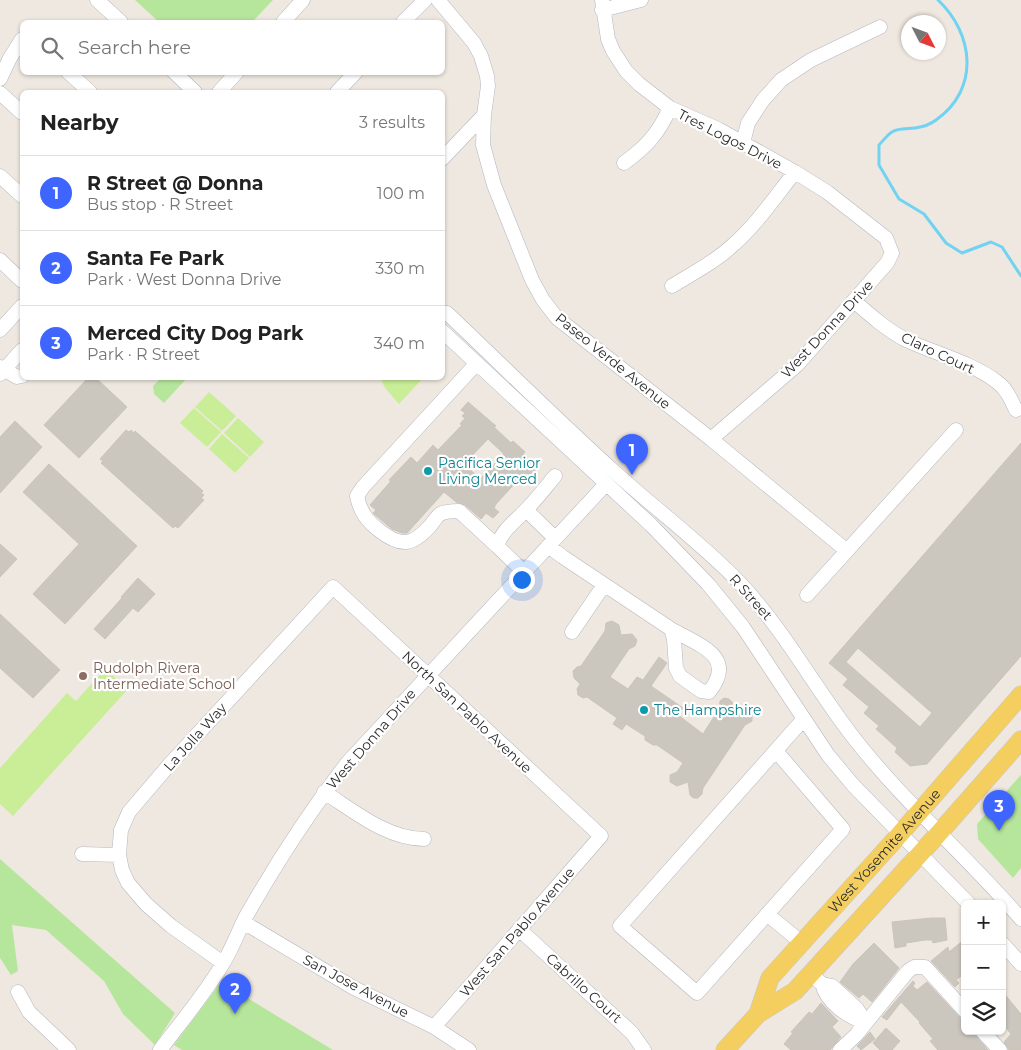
<!DOCTYPE html>
<meta charset="utf-8">
<style>
body{margin:0;font-family:Montserrat,sans-serif;background:#f6f6f6;color:#222}
.controls{position:absolute;right:15px;bottom:15px;display:grid;overflow:hidden;border-radius:8px;box-shadow:0 1px 4px #0004}
.controls button{width:45px;height:45px;display:grid;place-items:center;padding:0;border:0;border-bottom:1px solid #e0e0e0;background:#fff;color:#222;font:25px sans-serif}
.compass{position:absolute;left:901px;top:15px;width:45px;height:45px;border-radius:50%;background:#fff;box-shadow:0 1px 4px #0004;rotate:132deg}
.you{position:absolute;left:521px;top:579px;width:18px;height:18px;margin:-12px;border:4px solid #fff;border-radius:50%;background:#1a73e8;box-shadow:0 0 0 8px #1a73e833}
.badge{display:grid;place-items:center;width:32px;height:32px;border-radius:50%;background:#3e65fe;color:#fff;font-size:16px;font-weight:700}
.pin{position:absolute;translate:-50% -41px;filter:drop-shadow(0 1px 2px #0008)}
.pin::after{content:'';position:absolute;top:26px;width:18px;height:15px;background:inherit;clip-path:polygon(0 0,100% 0,50% 100%)}
.list{margin:0;padding:0;list-style:none}
h2{display:flex;justify-content:space-between;align-items:center;height:65px;margin:0;padding:0 20px;font-size:21px}
h2 small{font-size:16px;font-weight:400;color:#767676}
.list li{display:grid;grid-template-columns:32px 1fr auto;gap:15px;align-items:center;box-sizing:border-box;height:75px;padding:0 20px;border-top:1px solid #e0e0e0}
.list b{display:block;font-size:19px;white-space:nowrap}
.list p{margin:0;font-size:16px;white-space:nowrap;color:#767676}
.list em{font-size:16px;font-style:normal;color:#767676}
.icon{flex:none;width:28px;height:28px;fill:none;stroke:currentColor;stroke-width:2;stroke-linecap:round;stroke-linejoin:round}
.map{position:relative;flex:none;width:1021px;height:1050px;overflow:hidden}
.search{position:absolute;background:#fff;box-shadow:0 1px 4px #0004;left:20px;top:20px;width:425px;height:55px;display:flex;align-items:center;gap:12px;box-sizing:border-box;padding:0 18px;border-radius:8px;color:#767676;font-size:19px}
.panel{position:absolute;background:#fff;box-shadow:0 1px 4px #0004;left:20px;top:90px;width:425px;height:290px;border-radius:8px}
.map>svg:first-child{display:block}
.green{fill:#b6e69c}
.pitch{fill:#caed98}
.lines{fill:none;stroke-linecap:round;stroke-linejoin:round}
.stream{stroke:#72d2f2;stroke-width:3}
.building{fill:#cbc6be;stroke:#cbc4b9;fill-rule:evenodd}
.minor-casing{stroke:#b3b6c1;stroke-width:15}
.major-casing{stroke:#c8c8c8;stroke-width:19}
.minor{stroke:#fff;stroke-width:14}
.major{stroke:#f4cf5f;stroke-width:18}
.culture-dot{fill:#0f9aa8;stroke:#fff;stroke-width:2}
.education-dot{fill:#8d6e63;stroke:#fff;stroke-width:2}
.labels{text-anchor:middle;stroke-width:4.5;stroke-linejoin:round;paint-order:stroke}
.street-label{font-size:14px;fill:#2d2d2d;stroke:#fff}
.culture-label{font-size:14px;fill:#0d838f;stroke:#fff;text-anchor:start}
.education-label{font-size:14px;fill:#785e54;stroke:#fff;text-anchor:start}
</style>
<div class="map">
<svg width="1021" height="1050" viewBox="0 0 1021 1050">
<rect width="100%" height="100%" fill="#efe8e0"/>
<path class="green" d="M 135,0 L 273,0 L 252,22 L 159,22 Z
M 161,378 L 187,378 L 164,403 L 154,394 L 153,386 Z
M 1021,775 L 1021,868 L 1013,878 L 978,839 L 977,824 Z
M 0,859 L 175,1013 L 155,1045 L 123,1014 L 104,981 L 46,930 L 12,925 L 18,971 L 11,975 L 0,958 Z
M 221,982 L 333,1050 L 182,1050 L 174,1045 Z"/>
<path class="pitch" d="M 380,378 L 423,378 L 399,404 L 385,388 Z
M 209,392 L 236,416 L 222,431 L 195,407 Z
M 194,408 L 221,432 L 207,447 L 180,423 Z
M 238,418 L 264,442 L 250,457 L 224,433 Z
M 222,434 L 249,458 L 235,473 L 209,449 Z
M 105,669 L 128,689 L 13,816 L 0,804 L 0,768 L 67,693 L 76,701 Z"/>
<g class="lines">
<path class="stream" d="M 938,0 C 974,34 980,89 936,120 C 931,124 922,127 915,128 C 908,129 898,128 892,132 C 887,135 883,141 879,145 L 879,165 L 899,199 L 924,214 L 946,243 L 962,253 L 991,242 L 1002,247 L 1021,276"/>
</g>
<path class="building" d="M 88,378 L 96,378 L 127,407 L 79,458 L 44,425 Z
M 468,402 L 496,426 L 494,427 L 511,443 L 513,441 L 525,452 L 523,454 L 538,468 L 530,476 L 527,473 L 521,480 L 519,479 L 496,504 L 494,508 L 499,512 L 493,518 L 486,513 L 481,519 L 465,505 L 456,502 L 444,492 L 407,533 L 402,533 L 392,529 L 374,514 L 373,513 L 376,510 L 370,505 L 391,481 L 389,480 L 411,457 L 417,463 L 433,445 L 438,450 L 462,425 L 460,424 L 465,418 L 462,416 L 465,413 L 461,410 ZM 488,439 L 504,454 L 480,479 L 464,464 Z
M 15,421 L 42,447 L 0,493 L 0,437 Z
M 126,430 L 129,432 L 131,430 L 134,433 L 135,431 L 203,491 L 201,493 L 204,495 L 201,498 L 204,500 L 178,528 L 175,526 L 173,528 L 101,463 L 103,461 L 100,459 Z
M 1021,443 L 1021,656 L 927,764 L 910,766 L 895,752 L 897,748 L 876,729 L 879,726 L 864,713 L 869,707 L 843,685 L 848,679 L 829,663 ZM 858,648 L 932,713 L 920,727 L 846,662 Z
M 49,464 L 137,546 L 65,624 L 33,594 L 79,544 L 23,492 Z
M 0,544 L 17,559 L 0,577 Z
M 138,578 L 155,594 L 138,612 L 133,608 L 105,639 L 94,629 L 122,598 L 121,597 Z
M 0,614 L 60,670 L 33,698 L 0,668 Z
M 612,621 L 619,625 L 621,635 L 632,634 L 637,640 L 635,646 L 629,649 L 610,677 L 628,689 L 637,677 L 643,680 L 659,657 L 667,663 L 651,686 L 683,708 L 678,715 L 703,734 L 719,709 L 720,701 L 724,698 L 729,699 L 732,702 L 734,715 L 745,711 L 752,714 L 752,721 L 745,725 L 703,788 L 702,794 L 698,798 L 693,798 L 690,795 L 688,782 L 677,786 L 670,782 L 670,775 L 677,772 L 683,763 L 657,745 L 653,745 L 645,740 L 645,736 L 626,724 L 622,730 L 613,724 L 617,718 L 587,697 L 583,698 L 578,695 L 577,689 L 580,684 L 574,678 L 573,671 L 577,667 L 581,666 L 605,631 L 606,623 Z
M 931,918 L 945,918 L 947,940 L 933,943 L 932,940 L 925,940 L 906,943 L 906,946 L 895,948 L 892,922 Z
M 965,939 L 965,973 L 956,980 L 959,983 L 955,987 L 931,961 L 948,947 L 949,952 Z
M 874,943 L 899,968 L 872,1002 L 863,994 L 859,998 L 840,982 L 853,964 Z
M 913,981 L 915,983 L 913,986 L 917,990 L 927,982 L 965,1023 L 965,1031 L 972,1031 L 988,1050 L 938,1050 L 930,1041 L 933,1039 L 919,1023 L 920,1022 L 901,1002 L 887,1020 L 882,1017 Z
M 1002,991 L 1021,1014 L 1021,1050 L 1009,1050 L 1004,1042 L 1011,1034 L 1002,1023 Z
M 821,1003 L 838,1021 L 832,1027 L 841,1037 L 830,1050 L 791,1050 L 784,1044 L 793,1033 L 791,1032 L 809,1012 L 812,1014 Z
M 886,1028 L 900,1041 L 892,1050 L 880,1050 L 873,1043 Z
M 870,1032 L 875,1039 L 861,1050 L 857,1046 Z"/>
<g class="lines">
<g class="minor-casing">
<path id="minor" d="M 97,0 L 121,22
M 438,0 L 474,43 L 481,56 L 487,76 L 488,86 L 484,115 L 483,145 L 494,185 L 532,280 L 543,300 L 557,318 L 711,439 L 846,550
M 602,0 L 608,39 L 613,51 L 626,71 L 639,84 L 670,108 L 718,129 L 795,172 L 827,192 L 886,238 L 892,253 L 887,263 L 797,365 L 711,439
M 602,10 L 641,0
M 283,22 L 303,0
M 403,22 L 425,0
M 68,72 L 90,92
M 174,72 L 195,92
M 0,79 L 10,58 L 22,39
M 219,92 L 237,72
M 337,92 L 356,72
M 0,93 L 22,113
M 743,143 L 748,123 L 763,100 L 781,80 L 811,60 L 880,27
M 442,159 L 484,115
M 624,163 C 647,146 658,134 670,108
M 0,176 L 22,196
M 0,260 L 22,281
M 672,286 C 693,273 715,262 733,245 C 757,224 775,197 795,172
M 854,301 C 870,315 887,330 906,340 C 934,353 973,363 997,382 C 1007,389 1011,400 1016,410
M 442,313 L 447,313 C 504,367 560,423 618,475 C 658,511 701,543 738,581 C 782,627 812,683 850,733 C 901,800 966,855 1021,919
M 0,330 L 22,306
M 442,331 L 651,525 L 708,584 L 743,627 L 828,755 L 853,785 L 969,904
M 477,363 L 363,487 L 357,496 C 360,512 367,521 380,531 C 401,547 412,546 430,526 C 433,523 436,517 440,514 C 446,511 453,511 459,511 L 497,546
M 0,367 L 17,377 L 22,376
M 0,374 L 22,350
M 526,510 L 555,538
M 548,546 L 563,557 L 671,629 L 674,639 L 676,668 L 680,676 L 701,691 L 709,692 C 738,656 698,645 671,629
M 524,572 L 497,546 C 502,531 513,523 524,512 C 535,501 545,488 555,476
M 807,595 L 956,430
M 572,632 L 604,585
M 776,751 L 843,829 L 697,993 L 620,926 L 793,731 L 804,719
M 324,792 C 354,811 387,839 424,839
M 82,854 L 119,855
M 767,914 L 802,943
M 243,922 L 354,988 L 434,1027 L 469,1050
M 519,929 L 632,1033 L 644,1050
M 1002,943 L 1021,964
M 223,963 L 171,926 L 146,904 L 128,883 L 122,870 L 119,855 L 121,830 L 129,812 L 169,765 L 333,587 L 601,836 L 434,1027
M 811,974 L 822,984 L 832,986 L 857,1009 L 866,1023
M 822,984 C 827,1003 848,1017 866,1023
M 18,992 L 29,1012 L 69,1050
M 982,1031 L 1000,1050
M 160,1050 C 181,1022 204,995 222,965 C 231,951 237,935 244,920 C 275,865 309,812 348,762 L 606,484
M 840,1050 L 856,1035 L 908,971 L 914,967 L 925,967 L 965,1011"/>
</g>
<g class="major-casing">
<g id="major">
<path id="s1" d="M 758,1014 L 770,978 L 900,834 L 1021,695"/>
<path d="M 725,1050 L 758,1014 L 795,991 L 940,832 L 1021,740"/>
</g>
</g>
<use href="#minor" class="minor"/>
<use href="#major" class="major"/>
</g>
<g class="culture-dot">
<circle cx="428" cy="471" r="5"/>
<circle cx="644" cy="710" r="5"/>
</g>
<circle class="education-dot" cx="83" cy="676" r="5"/>
<g class="labels">
<g class="street-label">
<text transform="translate(730 139) rotate(27)" y="5">Tres Logos Drive</text>
<text transform="translate(827 329) rotate(-47)" y="5">West Donna Drive</text>
<text transform="translate(938 353) rotate(25)" y="5">Claro Court</text>
<text transform="translate(613 361) rotate(39)" y="5">Paseo Verde Avenue</text>
<text transform="translate(751 597) rotate(48)" y="5">R Street</text>
<text transform="translate(467 712) rotate(43)" y="5">North San Pablo Avenue</text>
<text transform="translate(195 737) rotate(-48)" y="5">La Jolla Way</text>
<text transform="translate(371 739) rotate(-49)" y="5">West Donna Drive</text>
<text dy="5" stroke="none"><textPath href="#s1" startOffset="209">West Yosemite Avenue</textPath></text>
<text transform="translate(517 932) rotate(-49)" y="5">West San Pablo Avenue</text>
<text transform="translate(356 986) rotate(28)" y="5">San Jose Avenue</text>
<text transform="translate(584 988) rotate(42)" y="5">Cabrillo Court</text>
</g>
<g class="culture-label">
<text x="438" y="468">Pacifica Senior<tspan x="438" dy="16">Living Merced</tspan></text>
<text x="654" y="715">The Hampshire</text>
</g>
<g class="education-label">
<text x="93" y="673">Rudolph Rivera<tspan x="93" dy="16">Intermediate School</tspan></text>
</g>
</g>
</svg>
<div class="controls">
<button>+</button>
<button>−</button>
<button><svg class="icon" aria-label="layers" viewBox="0 0 24 24"><path d="M12 4l9 5-9 5-9-5zM3 14l9 5 9-5"/></svg></button>
</div>
<svg class="compass" viewBox="-18 -18 36 36"><path d="M0-13l5 13h-10z" fill="#e53935"/><path d="M0 13l5-13h-10z" fill="#767676"/></svg>
<div class="you"></div>
<div class="pin badge" style="left:632px;top:475px">1</div>
<div class="pin badge" style="left:235px;top:1014px">2</div>
<div class="pin badge" style="left:999px;top:831px">3</div>
<div class="search"><svg class="icon" aria-label="search" viewBox="0 0 24 24"><circle cx="10" cy="10" r="6"/><path d="M15 15l6 6"/></svg>Search here</div>
<section class="panel">
<h2>Nearby<small>3 results</small></h2>
<ul class="list">
<li><span class="badge">1</span><div><b>R Street @ Donna</b><p>Bus stop · R Street</p></div><em>100 m</em></li>
<li><span class="badge">2</span><div><b>Santa Fe Park</b><p>Park · West Donna Drive</p></div><em>330 m</em></li>
<li><span class="badge">3</span><div><b>Merced City Dog Park</b><p>Park · R Street</p></div><em>340 m</em></li>
</ul>
</section>
</div>
